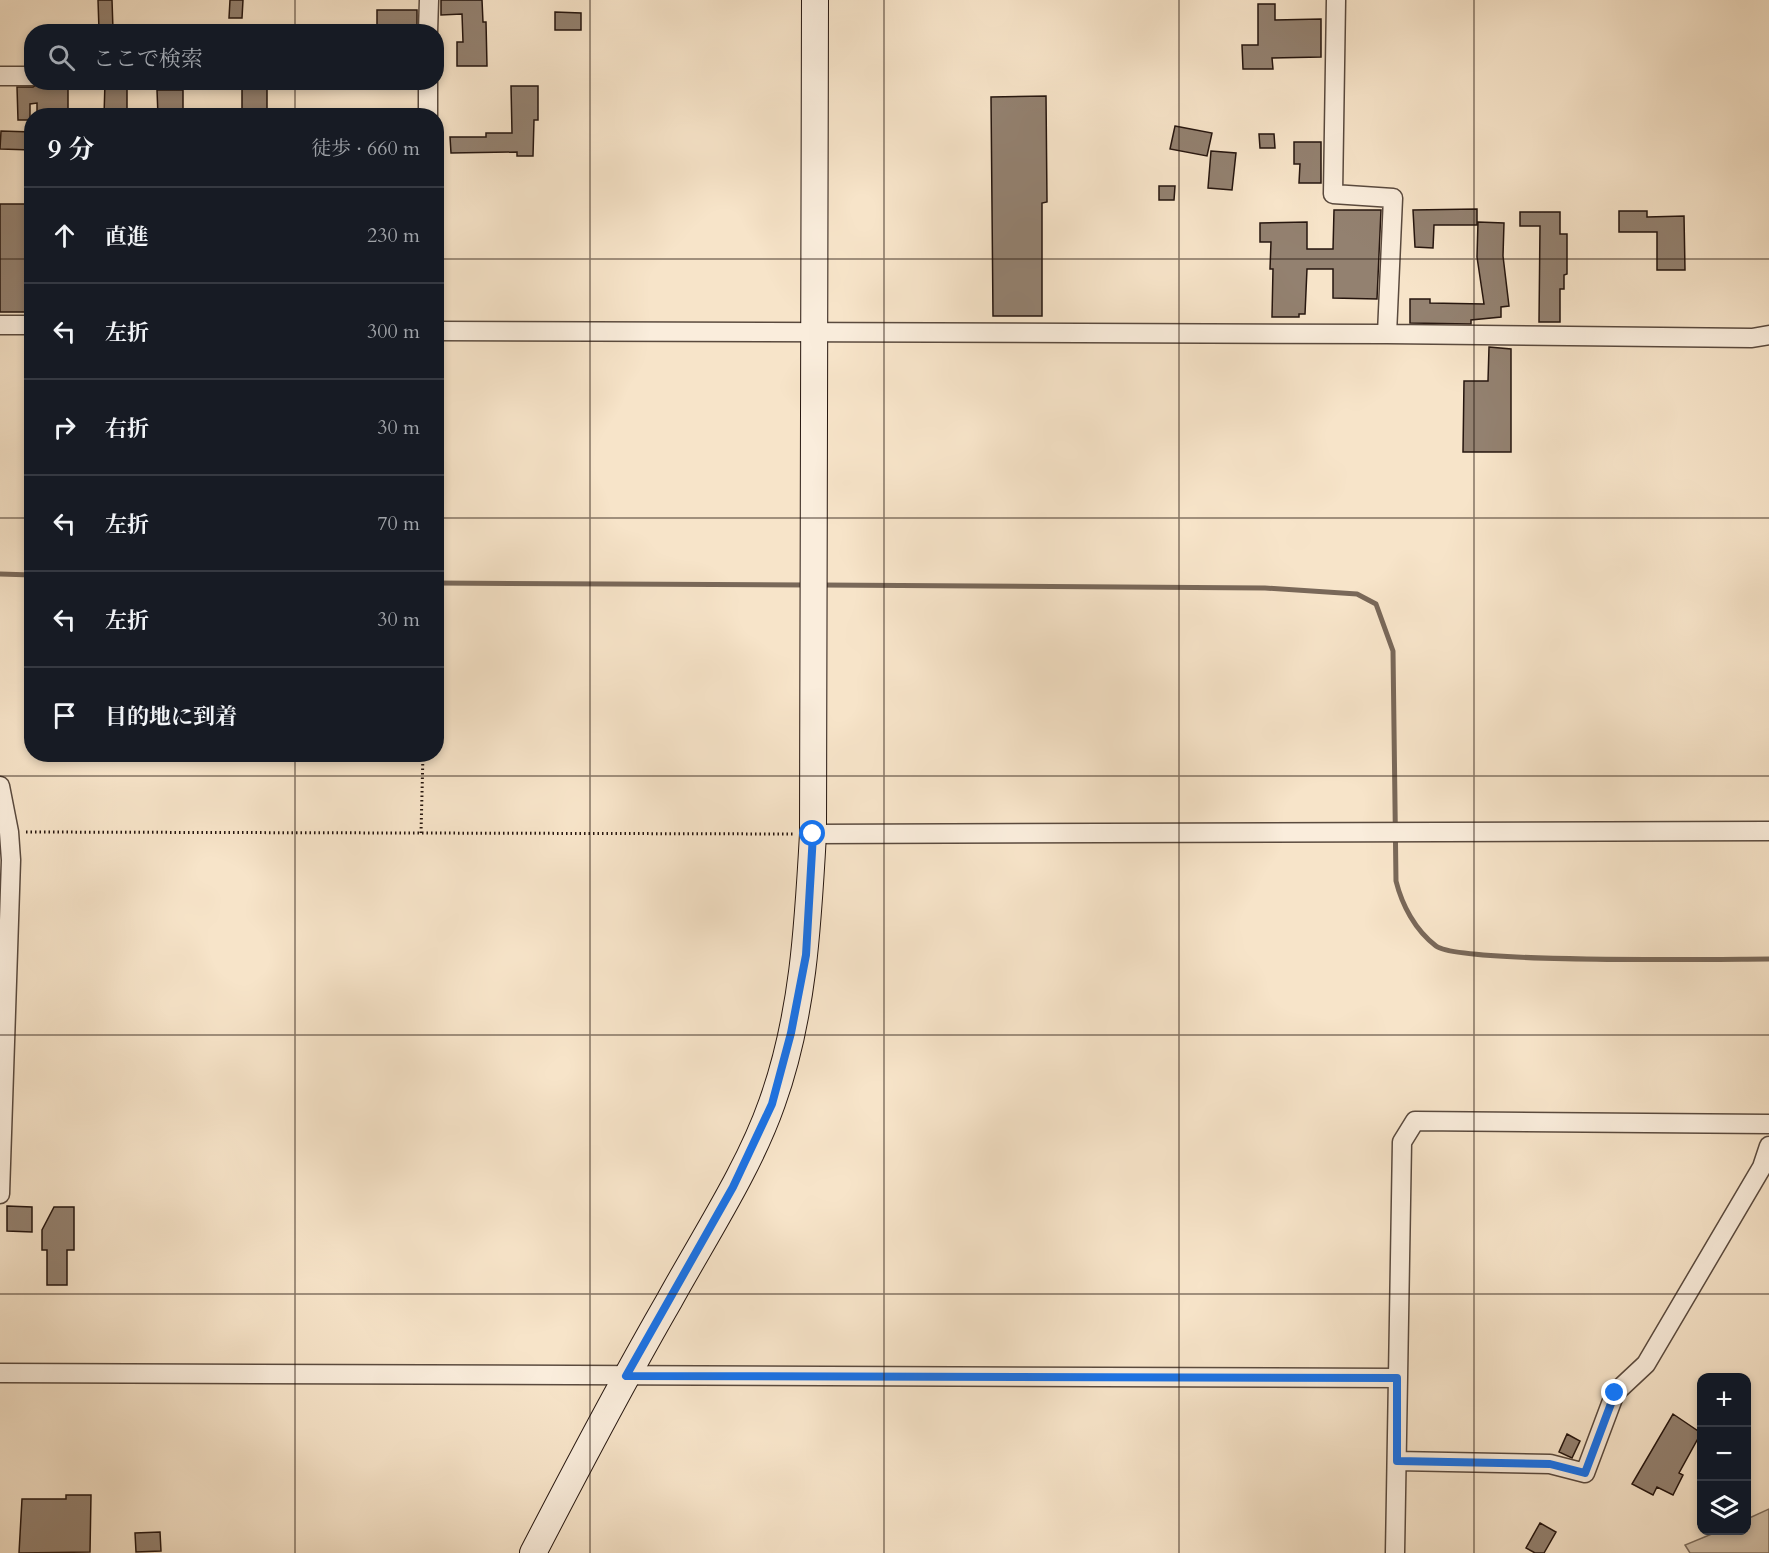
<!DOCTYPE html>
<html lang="ja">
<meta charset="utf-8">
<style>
body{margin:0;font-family:Cardo,"Noto Serif JP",serif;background:#20242c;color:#f1f3f6}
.controls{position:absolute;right:18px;bottom:18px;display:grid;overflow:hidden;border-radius:12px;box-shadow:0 3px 9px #0003}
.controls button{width:54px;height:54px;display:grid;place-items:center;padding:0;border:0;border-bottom:2px solid #363941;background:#171b24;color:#f1f3f6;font:30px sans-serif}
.stop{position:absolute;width:18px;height:18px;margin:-14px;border:4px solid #1a73e8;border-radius:50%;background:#fff}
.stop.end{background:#1a73e8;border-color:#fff;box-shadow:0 2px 6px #0008}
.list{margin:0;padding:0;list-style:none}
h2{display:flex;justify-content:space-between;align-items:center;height:78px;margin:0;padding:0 24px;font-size:26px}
h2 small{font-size:20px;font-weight:400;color:#9ea1a6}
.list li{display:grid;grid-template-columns:39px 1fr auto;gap:18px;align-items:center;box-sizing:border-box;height:96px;padding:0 24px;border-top:2px solid #363941}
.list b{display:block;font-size:22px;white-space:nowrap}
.list em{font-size:20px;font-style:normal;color:#9ea1a6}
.icon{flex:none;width:33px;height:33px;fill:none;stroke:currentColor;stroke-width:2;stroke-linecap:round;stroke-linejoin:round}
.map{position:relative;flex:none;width:1769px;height:1553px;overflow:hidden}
.search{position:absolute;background:#171b24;box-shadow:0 3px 9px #0003;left:24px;top:24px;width:420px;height:66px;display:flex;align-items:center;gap:15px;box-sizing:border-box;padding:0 21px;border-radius:24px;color:#9ea1a6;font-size:22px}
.panel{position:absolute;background:#171b24;box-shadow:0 3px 9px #0003;left:24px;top:108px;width:420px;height:654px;border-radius:24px}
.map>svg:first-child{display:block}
.green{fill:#d3c1a9;stroke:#7c6c5c;stroke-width:1.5}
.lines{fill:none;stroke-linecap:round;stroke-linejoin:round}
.stream{stroke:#796859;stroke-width:5}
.building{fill:#938170;stroke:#26160f;stroke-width:1.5}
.street-casing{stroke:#5a4a3e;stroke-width:21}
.secondary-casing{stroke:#26160f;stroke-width:28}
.path{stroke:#26160f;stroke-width:3;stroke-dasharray:1.5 3;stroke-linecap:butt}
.street{stroke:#faeddc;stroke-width:18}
.secondary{stroke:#faeddc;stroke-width:26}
.route{stroke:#1a73e8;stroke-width:8}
.grid{fill:none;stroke:#26160f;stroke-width:1.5;stroke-opacity:0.55}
</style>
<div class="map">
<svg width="1769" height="1553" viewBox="0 0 1769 1553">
<rect width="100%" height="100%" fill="#f7e4c9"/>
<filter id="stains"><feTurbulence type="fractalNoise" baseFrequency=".00333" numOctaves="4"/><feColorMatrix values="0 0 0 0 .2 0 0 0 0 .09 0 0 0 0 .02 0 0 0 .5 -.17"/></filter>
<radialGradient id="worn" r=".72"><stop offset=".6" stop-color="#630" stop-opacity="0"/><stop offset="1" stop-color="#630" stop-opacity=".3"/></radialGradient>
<path class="green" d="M 1769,1509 L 1769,1553 L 1690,1553 L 1685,1545 L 1719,1531 L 1746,1530 L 1747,1519 Z"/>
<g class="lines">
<path class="stream" d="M 0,574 L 32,575
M 436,583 L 807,585
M 822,585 L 1265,588 L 1357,594 L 1376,604 L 1393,651 L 1396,881 C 1402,905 1415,930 1436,946 C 1459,964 1723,959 1769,959"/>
</g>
<path class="building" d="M 98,0 L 112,0 L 113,30 L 99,30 Z
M 230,0 L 243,0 L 242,18 L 229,18 Z
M 441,0 L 482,0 L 483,22 L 486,22 L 487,66 L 457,66 L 457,42 L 463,42 L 462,14 L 441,15 Z
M 1258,4 L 1275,4 L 1275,20 L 1321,19 L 1321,57 L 1272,58 L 1273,69 L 1243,69 L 1242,45 L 1258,45 Z
M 377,10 L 417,10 L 417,26 L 377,26 Z
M 555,12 L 581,13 L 581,30 L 555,30 Z
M 41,82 L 68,82 L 68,116 L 37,116 L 37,103 L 30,104 L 30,120 L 18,120 L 17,87 L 33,87 Z
M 105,82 L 127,82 L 127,116 L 104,116 Z
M 511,86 L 538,86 L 538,120 L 534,120 L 533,156 L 517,156 L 517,152 L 451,153 L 450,137 L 486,137 L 486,133 L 512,133 Z
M 242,88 L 267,89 L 267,116 L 242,116 Z
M 157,90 L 183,90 L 183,116 L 158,116 Z
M 1046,96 L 1047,202 L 1042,203 L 1042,316 L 993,316 L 991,97 Z
M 1175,126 L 1212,133 L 1207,156 L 1170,149 Z
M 1,131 L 32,132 L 32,150 L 0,149 Z
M 1259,134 L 1274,134 L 1275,148 L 1260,148 Z
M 1294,142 L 1321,142 L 1321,183 L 1299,183 L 1300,164 L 1294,164 Z
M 1211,151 L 1236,153 L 1232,190 L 1208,188 Z
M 1159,186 L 1175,186 L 1174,200 L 1159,200 Z
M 0,204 L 32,204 L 32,312 L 0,312 Z
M 1477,209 L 1477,225 L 1434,225 L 1433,248 L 1415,247 L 1413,210 Z
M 1334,210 L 1381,210 L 1377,299 L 1333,298 L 1333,269 L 1307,269 L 1305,314 L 1299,314 L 1299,317 L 1272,317 L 1273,269 L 1270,269 L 1271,242 L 1260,242 L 1260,223 L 1307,222 L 1307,249 L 1333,249 Z
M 1619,211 L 1647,211 L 1647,217 L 1684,216 L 1685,270 L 1657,270 L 1657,232 L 1619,232 Z
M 1520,212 L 1560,212 L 1560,234 L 1567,234 L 1567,274 L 1564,275 L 1564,289 L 1560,289 L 1560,322 L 1539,322 L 1540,226 L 1520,226 Z
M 1478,222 L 1504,223 L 1503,256 L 1509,306 L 1501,307 L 1501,317 L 1471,320 L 1471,324 L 1410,323 L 1410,299 L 1430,299 L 1430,303 L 1484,304 L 1477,257 Z
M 1489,347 L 1511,349 L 1511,452 L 1463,452 L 1464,381 L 1488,381 Z
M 7,1206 L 32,1207 L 32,1232 L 7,1231 Z
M 54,1207 L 74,1207 L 74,1250 L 67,1250 L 67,1285 L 47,1285 L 47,1250 L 42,1250 L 42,1230 Z
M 1673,1414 L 1701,1433 L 1679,1473 L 1683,1475 L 1673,1495 L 1657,1487 L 1653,1495 L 1632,1484 Z
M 1567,1434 L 1580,1441 L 1572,1458 L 1559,1452 Z
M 66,1495 L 91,1495 L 90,1552 L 19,1553 L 22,1499 L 66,1499 Z
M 1540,1523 L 1556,1532 L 1544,1553 L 1535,1553 L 1526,1548 Z
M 160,1532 L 161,1551 L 136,1552 L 135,1533 Z"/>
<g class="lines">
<g class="street-casing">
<path id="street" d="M 1336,0 L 1333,194 L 1393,198 L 1387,334
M 428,32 L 429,0
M 0,76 L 32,76
M 428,82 L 428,116
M 0,325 L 32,325
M 436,331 L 1387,334 L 1752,338 L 1769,335
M 0,786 L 9,832 L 11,860 L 0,1194
M 813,834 L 1769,831
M 0,1373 L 1397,1378
M 1397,1461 L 1550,1464 L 1585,1473 L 1615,1393 L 1646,1364 L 1762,1167 L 1769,1146
M 1395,1553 L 1402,1142 L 1415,1121 L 1769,1124"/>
</g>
<g class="secondary-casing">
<path id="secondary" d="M 533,1553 C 577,1468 621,1384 669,1301 C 703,1239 749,1169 772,1103 C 803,1017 808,925 813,834 L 815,0"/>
</g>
<path class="path" d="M 26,832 L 793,834
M 421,833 L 423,754"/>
<use href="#street" class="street"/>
<use href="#secondary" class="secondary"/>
</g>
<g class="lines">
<path class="route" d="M 813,834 L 806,955 L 791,1033 L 772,1104 L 733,1187 L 626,1376 L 1397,1378 L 1397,1461 L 1550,1464 L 1585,1473 L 1615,1393"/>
</g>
<path class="grid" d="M 295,0 L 295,32M 590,0 L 590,1553M 884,0 L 884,1553M 1179,0 L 1179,1553M 1474,0 L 1474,1553M 295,82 L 295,116M 0,259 L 32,259M 436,259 L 1769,259M 0,518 L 32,518M 436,518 L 1769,518M 295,754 L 295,1553M 0,776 L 1769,776M 0,1035 L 1769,1035M 0,1294 L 1769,1294"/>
<rect width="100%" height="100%" filter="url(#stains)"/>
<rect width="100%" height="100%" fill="url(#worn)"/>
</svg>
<div class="controls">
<button>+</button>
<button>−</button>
<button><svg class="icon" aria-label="layers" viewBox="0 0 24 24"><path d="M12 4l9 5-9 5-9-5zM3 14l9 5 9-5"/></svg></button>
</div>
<div class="stop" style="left:813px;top:834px"></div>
<div class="stop end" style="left:1615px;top:1393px"></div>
<div class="search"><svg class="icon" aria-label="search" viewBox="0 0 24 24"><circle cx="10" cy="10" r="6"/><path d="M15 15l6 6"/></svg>ここで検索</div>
<section class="panel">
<h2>9 分<small>徒歩 · 660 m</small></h2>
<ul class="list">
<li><svg class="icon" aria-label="ahead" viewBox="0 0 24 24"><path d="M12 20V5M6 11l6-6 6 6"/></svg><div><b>直進</b></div><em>230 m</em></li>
<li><svg class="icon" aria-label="left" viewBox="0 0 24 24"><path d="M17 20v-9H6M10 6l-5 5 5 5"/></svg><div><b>左折</b></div><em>300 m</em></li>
<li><svg class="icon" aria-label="right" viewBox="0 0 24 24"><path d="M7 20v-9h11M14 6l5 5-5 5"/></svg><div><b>右折</b></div><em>30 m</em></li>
<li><svg class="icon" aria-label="left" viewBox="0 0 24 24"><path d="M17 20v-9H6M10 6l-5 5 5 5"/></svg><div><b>左折</b></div><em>70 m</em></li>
<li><svg class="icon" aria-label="left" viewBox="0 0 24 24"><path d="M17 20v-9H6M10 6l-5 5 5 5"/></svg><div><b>左折</b></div><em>30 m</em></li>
<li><svg class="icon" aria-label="arrive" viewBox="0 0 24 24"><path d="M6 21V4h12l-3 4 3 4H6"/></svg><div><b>目的地に到着</b></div></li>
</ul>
</section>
</div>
